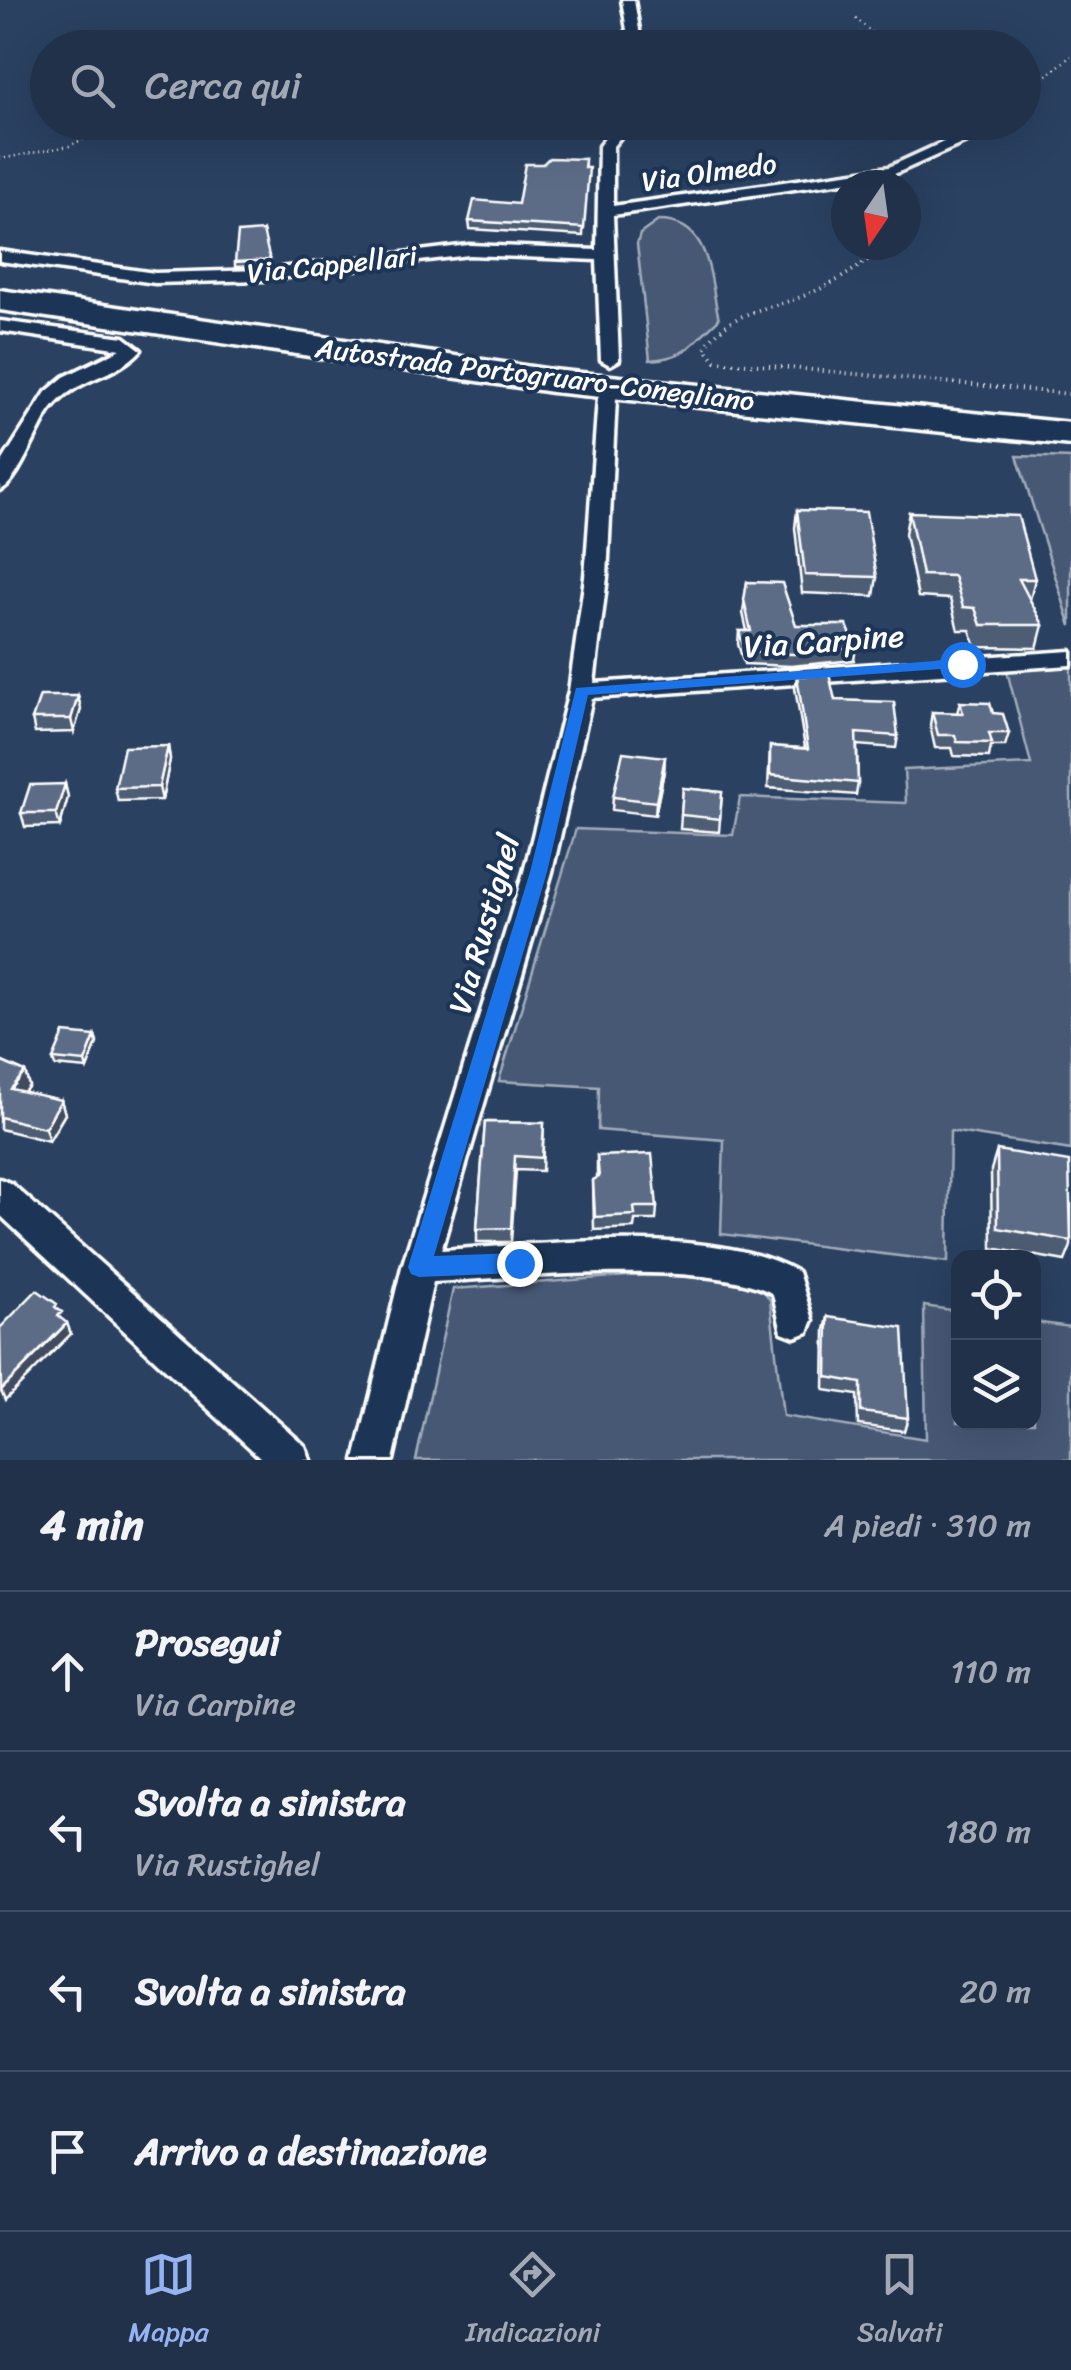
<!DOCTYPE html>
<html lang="it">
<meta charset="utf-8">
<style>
body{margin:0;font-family:Sriracha,sans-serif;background:#2d3d53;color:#f1f3f6}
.controls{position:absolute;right:30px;bottom:30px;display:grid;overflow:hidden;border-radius:20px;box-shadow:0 10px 40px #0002}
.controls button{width:90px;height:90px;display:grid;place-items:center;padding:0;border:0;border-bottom:2px solid #3d4c61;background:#203149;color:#f1f3f6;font:50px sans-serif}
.compass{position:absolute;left:831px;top:170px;width:90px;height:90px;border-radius:50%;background:#203149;box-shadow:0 10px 40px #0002;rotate:193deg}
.stop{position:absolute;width:30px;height:30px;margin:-22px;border:8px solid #1a73e8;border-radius:50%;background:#fff}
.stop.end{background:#1a73e8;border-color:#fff;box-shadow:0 2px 10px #0008}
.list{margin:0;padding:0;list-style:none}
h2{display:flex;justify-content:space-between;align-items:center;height:130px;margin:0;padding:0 40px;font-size:42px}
h2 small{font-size:32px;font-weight:400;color:#a2a9b4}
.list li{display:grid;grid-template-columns:65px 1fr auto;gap:30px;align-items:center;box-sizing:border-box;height:160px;padding:0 40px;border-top:2px solid #3d4c61}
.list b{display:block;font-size:38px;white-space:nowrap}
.list p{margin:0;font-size:32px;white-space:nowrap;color:#a2a9b4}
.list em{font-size:32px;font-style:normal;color:#a2a9b4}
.icon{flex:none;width:55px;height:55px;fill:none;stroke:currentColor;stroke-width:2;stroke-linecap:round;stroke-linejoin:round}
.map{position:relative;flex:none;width:1071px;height:1460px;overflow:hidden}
.search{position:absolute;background:#203149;box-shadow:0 10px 40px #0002;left:30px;right:30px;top:30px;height:110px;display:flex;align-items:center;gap:25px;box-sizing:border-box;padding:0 35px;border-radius:55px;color:#a2a9b4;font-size:38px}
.sheet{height:770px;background:#203149}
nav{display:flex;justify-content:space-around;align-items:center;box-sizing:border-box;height:140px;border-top:2px solid #3d4c61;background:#203149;font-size:28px;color:#a2a9b4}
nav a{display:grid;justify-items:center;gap:5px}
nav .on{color:#95b2f1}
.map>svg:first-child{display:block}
.green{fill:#465975;stroke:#a2acba;stroke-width:2.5}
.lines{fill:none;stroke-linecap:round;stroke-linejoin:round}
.minor-casing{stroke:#fff;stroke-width:7}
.motorway-casing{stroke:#fff;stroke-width:7}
.path-far1{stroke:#fff;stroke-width:2.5;stroke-dasharray:1 4;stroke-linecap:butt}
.path{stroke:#fff;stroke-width:4;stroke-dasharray:1 5;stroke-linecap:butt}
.minor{fill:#1d3557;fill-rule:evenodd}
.motorway{fill:#1d3557;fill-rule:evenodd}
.wall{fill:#4e5d73;stroke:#fff;stroke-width:2.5}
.shaded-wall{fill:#404c5e;stroke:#fff;stroke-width:2.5}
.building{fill:#5b6c86;stroke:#fff;stroke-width:2.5}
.route{fill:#1a73e8}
.labels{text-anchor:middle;stroke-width:8;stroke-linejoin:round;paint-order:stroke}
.far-street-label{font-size:28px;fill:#fff;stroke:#1d3557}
.street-label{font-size:32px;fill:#fff;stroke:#1d3557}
</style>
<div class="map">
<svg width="1071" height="1460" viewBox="0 0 1071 1460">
<rect width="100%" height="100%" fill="#2a4161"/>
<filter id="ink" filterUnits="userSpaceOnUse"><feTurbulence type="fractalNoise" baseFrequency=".01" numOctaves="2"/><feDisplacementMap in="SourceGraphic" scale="20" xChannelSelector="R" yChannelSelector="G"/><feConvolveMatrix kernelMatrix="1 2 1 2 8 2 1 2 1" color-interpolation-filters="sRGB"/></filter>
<g filter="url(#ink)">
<path class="green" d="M 658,221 C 712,220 709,279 719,319 C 690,344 690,357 650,360 L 637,244 L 640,234 Z
M 1017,456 L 1071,458 L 1071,626 Z
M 1071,667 L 1071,1150 L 950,1131 L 948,1262 L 721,1234 L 724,1140 L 598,1130 L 599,1087 L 499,1081 L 576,829 L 733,835 L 740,797 L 906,803 L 904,770 L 1031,764 L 1007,671 Z
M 693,1271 L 755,1278 L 770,1300 L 783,1416 L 926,1439 L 924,1306 L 958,1311 L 958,1422 L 1034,1422 L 1034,1322 L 1071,1327 L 1071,1460 L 416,1460 L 453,1289 Z"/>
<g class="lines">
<g class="minor-casing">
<path id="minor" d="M 622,0 L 634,0 L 642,48 L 630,48 Z
M 618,122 L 633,122 L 613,146 L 613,206 L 889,167 L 974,128 L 978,122 L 993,122 L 984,134 L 892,175 L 613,215 L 619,360 L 610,365 L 601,360 L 597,260 L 469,255 L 263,280 L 155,283 L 0,261 L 0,251 L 155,273 L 263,270 L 469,245 L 597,250 L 599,146 Z
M 0,321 L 124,337 L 141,350 C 115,379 76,376 50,411 C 37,429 17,485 0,490 L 0,465 L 46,392 L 64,377 L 121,349 L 0,331 Z
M 607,392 L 616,398 L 607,577 L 594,683 L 1071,651 L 1071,665 L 592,698 L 552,872 L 441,1250 C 539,1245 714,1223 798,1272 L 813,1320 L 808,1332 L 795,1337 L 782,1332 L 773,1294 C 713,1258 509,1278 433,1282 L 393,1460 L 355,1460 L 402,1267 L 524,872 L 569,691 L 585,577 L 598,398 Z
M 0,1179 L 12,1184 L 305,1446 L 310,1460 L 263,1460 L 0,1215 Z"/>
</g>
<g class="motorway-casing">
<path id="motorway" d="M 0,290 L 552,370 L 1071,423 L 1071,445 L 552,392 L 0,310 Z"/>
</g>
<path class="path-far1" d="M 856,19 L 890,48
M 1024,94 L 1071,56
M 0,159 L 69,146 L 121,122"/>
<path class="path" d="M 886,245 C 862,266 836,283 806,295 C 769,310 728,310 705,348 L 716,361 L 1071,394"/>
<use href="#minor" class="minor"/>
<use href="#motorway" class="motorway"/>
</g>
<path class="wall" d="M 878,122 L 971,122 L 970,126 L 910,135 L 895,125 L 881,125 Z
M 585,159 L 583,236 L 470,229 L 469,221 L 518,204 L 543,164 Z
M 263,231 L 270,265 L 235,267 L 235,262 Z
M 797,510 L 877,577 L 874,596 L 802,593 L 795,528 Z
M 909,512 L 1035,579 L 1030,600 L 1043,625 L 1037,648 L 976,647 L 970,630 L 958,630 L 950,599 L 918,597 L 905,534 Z
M 747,582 L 796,625 L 856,648 L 854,660 L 791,666 L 744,664 L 738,644 L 739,631 L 747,631 L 743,613 Z
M 797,676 L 898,736 L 896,748 L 857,745 L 858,783 L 856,795 L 768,788 L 770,746 L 805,748 L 795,688 Z
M 78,696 L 81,709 L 74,732 L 35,733 L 32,719 Z
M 960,702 L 993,713 L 1009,733 L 1005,746 L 991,746 L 989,757 L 954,756 L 952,748 L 935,748 L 930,725 L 932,712 L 957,713 Z
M 168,746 L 170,759 L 162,800 L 118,801 L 115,788 Z
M 665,757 L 664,771 L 655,815 L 612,810 L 613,797 Z
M 65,784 L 68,797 L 60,826 L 25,827 L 21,813 Z
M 683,788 L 722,792 L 719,832 L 680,829 Z
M 95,1036 L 97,1043 L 87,1069 L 55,1066 L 53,1059 Z
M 0,1061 L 25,1072 L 29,1086 L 24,1092 L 61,1100 L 65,1114 L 49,1141 L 0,1129 Z
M 485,1122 L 544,1123 L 542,1171 L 516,1170 L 511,1242 L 477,1242 L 477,1229 Z
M 997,1150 L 1071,1204 L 1071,1246 L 1065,1261 L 992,1248 L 991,1170 Z
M 597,1156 L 657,1207 L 656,1220 L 635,1220 L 634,1228 L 594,1230 L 593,1180 L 597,1178 Z
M 828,1317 L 908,1418 L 904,1431 L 858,1425 L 857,1395 L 824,1390 L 825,1330 Z"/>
<path class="shaded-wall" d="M 946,122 L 971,122 L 970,126 L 910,135 L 911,128 Z
M 78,696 L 81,709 L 74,732 L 71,719 Z
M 168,746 L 170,759 L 162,800 L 159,787 Z
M 665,757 L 664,771 L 655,815 L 656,802 Z
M 65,784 L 68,797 L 60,826 L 56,813 Z
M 95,1036 L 97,1043 L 87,1069 L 85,1062 Z
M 25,1072 L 29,1086 L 15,1102 L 11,1089 Z
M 61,1100 L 65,1114 L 49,1141 L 45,1128 Z
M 67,1323 L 71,1334 L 5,1400 L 1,1390 Z"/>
<path class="building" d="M 903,122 L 946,122 L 911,128 Z
M 549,158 L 585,159 L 584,168 L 589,168 L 584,228 L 469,221 L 474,200 L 518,204 L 525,164 L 543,164 Z
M 263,231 L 270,260 L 235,262 L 238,233 Z
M 797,510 L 866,512 L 877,577 L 805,575 Z
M 909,512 L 1018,516 L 1035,579 L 1019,579 L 1043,625 L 981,625 L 975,608 L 963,607 L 954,576 L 922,575 Z
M 747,582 L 782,583 L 796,625 L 847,625 L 856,648 L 793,654 L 745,652 L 739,631 L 751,631 L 744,600 Z
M 829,674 L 835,700 L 894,702 L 898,736 L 856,733 L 858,783 L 770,775 L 770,746 L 808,749 L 797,676 Z
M 40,696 L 78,696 L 71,719 L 32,719 Z
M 960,702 L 990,703 L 993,713 L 1003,714 L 1009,733 L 989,733 L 992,743 L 957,742 L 955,735 L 938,735 L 932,712 L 963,713 Z
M 168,746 L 159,787 L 115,788 L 124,747 Z
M 623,752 L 665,757 L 656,802 L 613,797 Z
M 65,784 L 56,813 L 21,813 L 30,785 Z
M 683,788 L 722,792 L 720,819 L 681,815 Z
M 64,1033 L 95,1036 L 85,1062 L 53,1059 Z
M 0,1061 L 25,1072 L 11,1089 L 61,1100 L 45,1128 L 0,1117 Z
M 485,1122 L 544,1123 L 542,1158 L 515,1156 L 511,1228 L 477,1229 Z
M 997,1150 L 1069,1162 L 1071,1241 L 998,1228 Z
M 652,1154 L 657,1207 L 634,1207 L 635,1215 L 595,1217 L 593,1180 L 599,1177 L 597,1156 Z
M 37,1290 L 57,1304 L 55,1307 L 62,1312 L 58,1316 L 67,1323 L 1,1390 L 0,1328 Z
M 828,1317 L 903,1328 L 908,1418 L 861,1412 L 861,1383 L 827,1377 Z"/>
</g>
<path class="route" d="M 962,659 L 969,664 L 967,667 L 588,695 L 547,872 L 434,1256 L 519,1253 L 527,1256 L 530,1263 L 527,1270 L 519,1273 L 419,1277 L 411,1274 L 408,1267 L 530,872 L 576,688 Z"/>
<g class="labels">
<g class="far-street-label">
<text transform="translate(709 172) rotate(-8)" y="10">Via Olmedo</text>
<text transform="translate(332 264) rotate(-6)" y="10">Via Cappellari</text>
<text transform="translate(535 374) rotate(7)" y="10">Autostrada Portogruaro-Conegliano</text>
</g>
<g class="street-label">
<text transform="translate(824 641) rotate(-4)" y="11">Via Carpine</text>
<text transform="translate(484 924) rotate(-74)" y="11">Via Rustighel</text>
</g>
</g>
</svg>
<div class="controls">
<button><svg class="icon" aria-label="locate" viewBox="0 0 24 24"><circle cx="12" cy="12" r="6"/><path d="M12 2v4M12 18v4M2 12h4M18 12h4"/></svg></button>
<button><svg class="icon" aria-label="layers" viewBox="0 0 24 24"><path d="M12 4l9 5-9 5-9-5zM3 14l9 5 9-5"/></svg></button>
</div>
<svg class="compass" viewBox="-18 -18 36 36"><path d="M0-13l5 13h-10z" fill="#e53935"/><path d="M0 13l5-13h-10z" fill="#a2a9b4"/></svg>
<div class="stop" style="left:962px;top:664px"></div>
<div class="stop end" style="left:519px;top:1263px"></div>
<div class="search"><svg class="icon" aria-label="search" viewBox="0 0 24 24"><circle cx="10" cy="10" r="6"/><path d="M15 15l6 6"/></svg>Cerca qui</div>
</div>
<section class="sheet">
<h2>4 min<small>A piedi · 310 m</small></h2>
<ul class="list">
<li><svg class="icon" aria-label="ahead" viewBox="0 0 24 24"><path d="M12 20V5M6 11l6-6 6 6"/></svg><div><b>Prosegui</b><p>Via Carpine</p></div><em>110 m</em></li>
<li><svg class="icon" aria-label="left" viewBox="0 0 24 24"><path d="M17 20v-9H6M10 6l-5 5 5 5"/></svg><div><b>Svolta a sinistra</b><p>Via Rustighel</p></div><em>180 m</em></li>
<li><svg class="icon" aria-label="left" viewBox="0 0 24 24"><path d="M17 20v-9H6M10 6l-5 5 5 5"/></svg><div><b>Svolta a sinistra</b></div><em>20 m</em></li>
<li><svg class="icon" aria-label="arrive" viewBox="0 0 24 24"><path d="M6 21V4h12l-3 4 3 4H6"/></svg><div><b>Arrivo a destinazione</b></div></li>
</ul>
</section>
<nav>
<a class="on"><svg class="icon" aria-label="map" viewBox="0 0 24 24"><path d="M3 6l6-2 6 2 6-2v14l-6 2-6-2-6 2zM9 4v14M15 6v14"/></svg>Mappa</a>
<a><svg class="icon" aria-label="directions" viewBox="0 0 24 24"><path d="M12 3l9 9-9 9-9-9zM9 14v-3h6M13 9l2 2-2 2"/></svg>Indicazioni</a>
<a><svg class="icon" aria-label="saved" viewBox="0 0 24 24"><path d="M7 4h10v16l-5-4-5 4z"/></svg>Salvati</a>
</nav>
